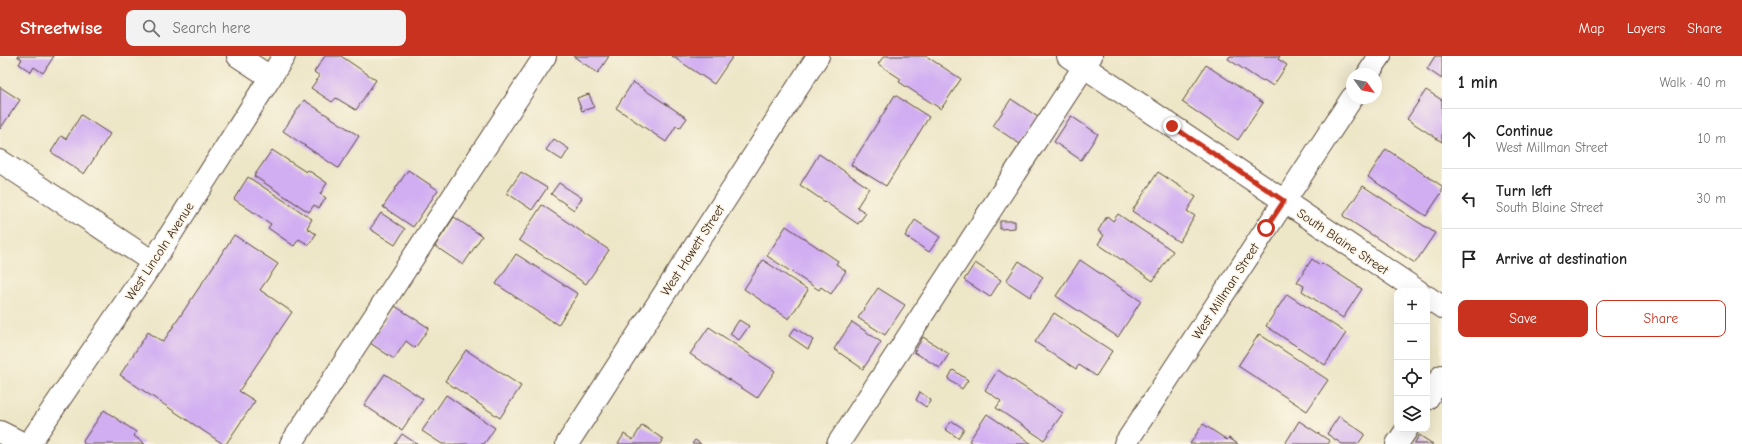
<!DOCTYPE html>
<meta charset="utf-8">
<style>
body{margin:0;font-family:"Comic Neue",sans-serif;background:#f2f2f2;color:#222}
.controls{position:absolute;right:12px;bottom:12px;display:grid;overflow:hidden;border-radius:8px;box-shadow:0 4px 16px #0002}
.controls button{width:36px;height:36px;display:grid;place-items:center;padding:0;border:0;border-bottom:1px solid #e0e0e0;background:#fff;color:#222;font:20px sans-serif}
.compass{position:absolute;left:1346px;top:12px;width:36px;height:36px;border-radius:50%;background:#fff;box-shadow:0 4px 16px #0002;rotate:123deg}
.stop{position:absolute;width:12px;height:12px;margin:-9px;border:3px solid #c8321e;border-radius:50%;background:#fff}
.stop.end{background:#c8321e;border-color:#fff;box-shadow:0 1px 4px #0008}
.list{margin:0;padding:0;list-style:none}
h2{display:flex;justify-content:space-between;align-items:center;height:52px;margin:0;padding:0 16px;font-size:17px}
h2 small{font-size:13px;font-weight:400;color:#767676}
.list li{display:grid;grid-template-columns:26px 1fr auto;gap:12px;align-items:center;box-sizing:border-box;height:60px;padding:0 16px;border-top:1px solid #e0e0e0}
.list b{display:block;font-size:15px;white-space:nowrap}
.list p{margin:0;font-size:13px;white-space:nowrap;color:#767676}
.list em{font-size:13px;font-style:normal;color:#767676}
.actions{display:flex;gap:8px;padding:12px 16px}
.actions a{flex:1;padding:9px 0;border:1px solid #c8321e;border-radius:8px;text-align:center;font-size:14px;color:#c8321e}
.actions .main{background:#c8321e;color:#fff}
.icon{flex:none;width:22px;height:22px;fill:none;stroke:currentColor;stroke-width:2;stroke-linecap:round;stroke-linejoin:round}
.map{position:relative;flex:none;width:1442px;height:388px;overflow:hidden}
header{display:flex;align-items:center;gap:24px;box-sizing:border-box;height:56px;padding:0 20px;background:#c8321e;color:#fff}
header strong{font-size:19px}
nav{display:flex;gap:22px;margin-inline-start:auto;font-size:14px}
.search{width:280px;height:36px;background:#f2f2f2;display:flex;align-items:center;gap:10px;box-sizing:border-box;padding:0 14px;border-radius:8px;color:#767676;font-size:15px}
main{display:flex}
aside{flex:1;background:#fff}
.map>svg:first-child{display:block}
.building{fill:#d1aef2}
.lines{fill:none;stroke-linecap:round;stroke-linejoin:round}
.minor-casing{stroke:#564637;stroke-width:24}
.major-casing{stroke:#564637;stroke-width:24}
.minor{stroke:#fff;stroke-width:22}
.major{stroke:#fff;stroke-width:22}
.route{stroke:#c8321e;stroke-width:5}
.labels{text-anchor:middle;stroke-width:3;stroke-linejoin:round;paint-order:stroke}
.street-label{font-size:13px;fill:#3b2a1e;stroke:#fcf5e5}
</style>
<header>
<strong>Streetwise</strong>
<div class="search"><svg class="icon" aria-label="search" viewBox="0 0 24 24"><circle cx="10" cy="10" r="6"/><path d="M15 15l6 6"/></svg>Search here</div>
<nav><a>Map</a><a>Layers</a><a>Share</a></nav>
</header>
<main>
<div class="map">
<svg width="1442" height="388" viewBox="0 0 1442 388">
<rect width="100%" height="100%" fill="#fcf5e5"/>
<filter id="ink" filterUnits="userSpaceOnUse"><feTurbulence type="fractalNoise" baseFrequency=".025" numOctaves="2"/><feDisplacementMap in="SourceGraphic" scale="8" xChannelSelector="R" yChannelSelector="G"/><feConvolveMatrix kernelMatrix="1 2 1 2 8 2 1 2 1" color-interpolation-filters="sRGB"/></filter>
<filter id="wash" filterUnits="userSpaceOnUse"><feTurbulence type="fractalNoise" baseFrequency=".012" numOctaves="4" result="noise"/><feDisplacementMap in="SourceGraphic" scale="16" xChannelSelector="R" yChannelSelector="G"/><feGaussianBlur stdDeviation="0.9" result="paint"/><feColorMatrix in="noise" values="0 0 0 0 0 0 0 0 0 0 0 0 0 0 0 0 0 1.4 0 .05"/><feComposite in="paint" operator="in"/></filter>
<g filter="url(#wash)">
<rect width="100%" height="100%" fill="#ede6c7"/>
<g id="blocks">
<path class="building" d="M 17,0 L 54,0 L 43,17 L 34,11 L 31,16 L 19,8 L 22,3 Z
M 325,0 L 341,0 L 376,24 L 356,54 L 336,42 L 332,46 L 311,32 L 320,20 L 314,16 Z
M 573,0 L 609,0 L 598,17 Z
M 672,0 L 733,0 L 714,28 Z
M 884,0 L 926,0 L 961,23 L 941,53 L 899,26 L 901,23 L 878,8 Z
M 1230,0 L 1280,0 L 1278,3 L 1287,9 L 1273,30 L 1264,24 L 1263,26 L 1228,3 Z
M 1435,0 L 1442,0 L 1442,23 L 1427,13 Z
M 1206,9 L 1263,47 L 1238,84 L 1182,46 Z
M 633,26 L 687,62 L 680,72 L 676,70 L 666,86 L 616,52 Z
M 0,31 L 20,44 L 0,73 Z
M 1426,34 L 1442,44 L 1442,86 L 1407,63 Z
M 589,38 L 594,51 L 582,55 L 577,42 Z
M 895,39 L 929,61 L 886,130 L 851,109 Z
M 1011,43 L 1038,61 L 1020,88 L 993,70 Z
M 304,44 L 359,80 L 338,112 L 283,75 Z
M 81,59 L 110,78 L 84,118 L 51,96 L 61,80 L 66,83 Z
M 1071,60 L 1098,78 L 1081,104 L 1054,86 Z
M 554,83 L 569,93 L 562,104 L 546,94 Z
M 1386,93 L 1442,130 L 1442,136 L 1426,160 L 1368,121 Z
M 272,94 L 306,116 L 308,114 L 327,127 L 320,138 L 326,142 L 319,152 L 314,149 L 309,156 L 254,120 Z
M 819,98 L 869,132 L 857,151 L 866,157 L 858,168 L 800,129 Z
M 408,114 L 438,134 L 413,171 L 383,151 Z
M 521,116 L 547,132 L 532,154 L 507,137 Z
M 1158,116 L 1196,141 L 1187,155 L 1195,160 L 1179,186 L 1132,155 Z
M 248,121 L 312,163 L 307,172 L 316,178 L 309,189 L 299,183 L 294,190 L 268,172 L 271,168 L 234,143 Z
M 559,127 L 582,142 L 574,154 L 551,138 Z
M 1363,130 L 1435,177 L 1415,207 L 1343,160 Z
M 542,149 L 609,194 L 586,228 L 519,184 Z
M 381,157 L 405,173 L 395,189 L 370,173 Z
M 1118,158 L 1173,195 L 1153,225 L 1098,188 L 1104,179 L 1098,175 L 1107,160 L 1113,165 Z
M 454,161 L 482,180 L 463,209 L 435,190 Z
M 915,164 L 940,181 L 929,196 L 905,180 Z
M 1000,165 L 1015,165 L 1015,172 L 1000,173 Z
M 786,170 L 838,205 L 836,208 L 846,215 L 831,238 L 821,231 L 819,234 L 767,200 Z
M 234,179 L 278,208 L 260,234 L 292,256 L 239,335 L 255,345 L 226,388 L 223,388 L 120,319 L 148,276 L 163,286 Z
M 516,198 L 578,238 L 558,269 L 496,228 Z
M 1312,203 L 1320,209 L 1322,207 L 1362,233 L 1343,262 L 1302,235 L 1304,230 L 1297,226 Z
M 763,204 L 808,234 L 789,263 L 744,233 Z
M 1080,204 L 1141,245 L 1118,281 L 1056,240 Z
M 1019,205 L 1043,221 L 1030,241 L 1006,225 Z
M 975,207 L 1001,224 L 990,241 L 964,224 Z
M 878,232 L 905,249 L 885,279 L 858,262 Z
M 1287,238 L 1346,277 L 1325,309 L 1266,270 Z
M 395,250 L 429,272 L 415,292 L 406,285 L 394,303 L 370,287 Z
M 1054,257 L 1112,295 L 1096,320 L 1079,309 L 1076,313 L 1035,286 Z
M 739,264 L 749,270 L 739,284 L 730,278 Z
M 852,266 L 881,286 L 863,313 L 834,293 Z
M 709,271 L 775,315 L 757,342 L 690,298 Z
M 795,272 L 813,284 L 808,293 L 789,280 Z
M 1259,278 L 1328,324 L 1307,355 L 1238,310 Z
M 923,281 L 949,298 L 940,312 L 914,296 Z
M 466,294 L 521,330 L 500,362 L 445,325 Z
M 953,314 L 968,324 L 962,333 L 948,323 Z
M 998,314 L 1063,357 L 1044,384 L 996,352 L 1001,345 L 985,334 Z
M 385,318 L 423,343 L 402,374 L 364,349 Z
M 920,336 L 931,344 L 926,351 L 916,344 Z
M 446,339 L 495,372 L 484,388 L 442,388 L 422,375 Z
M 104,354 L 136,376 L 134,380 L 145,388 L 84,388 L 83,385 Z
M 987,358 L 1032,388 L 974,388 L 969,385 Z
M 1339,360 L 1365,378 L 1358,388 L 1342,388 L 1327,378 Z
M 952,365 L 964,373 L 958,382 L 945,373 Z
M 1299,365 L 1330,385 L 1328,388 L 1285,388 Z
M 1203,368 L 1227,384 L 1229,382 L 1238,388 L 1190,388 Z
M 642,369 L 663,383 L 660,388 L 618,388 L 624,378 L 633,384 Z
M 402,378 L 417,388 L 395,388 Z
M 1419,379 L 1433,388 L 1414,388 Z
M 695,384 L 701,388 L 692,388 Z"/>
</g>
</g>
<g filter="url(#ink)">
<use href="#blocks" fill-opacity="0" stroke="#564637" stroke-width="1"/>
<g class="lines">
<g class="minor-casing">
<path id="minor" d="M 238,0 L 270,21
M 1068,0 L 1418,235
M 1368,18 L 1380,0
M 0,105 L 153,206
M 1427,241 L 1442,251
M 1427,343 L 1442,320
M 0,376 L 24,388
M 291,388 L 545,0
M 838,388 L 1091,0
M 1125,388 L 1352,42
M 1397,388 L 1407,373"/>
</g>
<g class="major-casing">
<path id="major" d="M 29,388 L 153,206 L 284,0
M 567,388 L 818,0"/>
</g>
<use href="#minor" class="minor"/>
<use href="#major" class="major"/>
</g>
</g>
<g class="lines" filter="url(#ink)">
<path class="route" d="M 1172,70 L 1284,145 L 1266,172"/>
</g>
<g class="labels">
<g class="street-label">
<text transform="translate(1343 185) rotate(34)" y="5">South Blaine Street</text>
<text transform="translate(692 194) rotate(-57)" y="5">West Howett Street</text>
<text transform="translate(159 195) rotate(-57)" y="5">West Lincoln Avenue</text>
<text transform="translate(1225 235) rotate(-57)" y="5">West Millman Street</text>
</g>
</g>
</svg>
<div class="controls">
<button>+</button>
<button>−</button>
<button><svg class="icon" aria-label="locate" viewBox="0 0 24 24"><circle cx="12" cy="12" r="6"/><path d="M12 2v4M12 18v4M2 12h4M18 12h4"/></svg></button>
<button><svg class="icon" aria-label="layers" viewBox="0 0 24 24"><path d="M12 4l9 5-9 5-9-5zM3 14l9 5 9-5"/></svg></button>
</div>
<svg class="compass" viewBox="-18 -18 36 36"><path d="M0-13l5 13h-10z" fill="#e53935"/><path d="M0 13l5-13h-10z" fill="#767676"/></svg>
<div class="stop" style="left:1266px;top:172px"></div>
<div class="stop end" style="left:1172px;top:70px"></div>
</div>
<aside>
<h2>1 min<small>Walk · 40 m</small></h2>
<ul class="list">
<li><svg class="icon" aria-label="ahead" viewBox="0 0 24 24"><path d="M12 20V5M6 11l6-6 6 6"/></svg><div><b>Continue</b><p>West Millman Street</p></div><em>10 m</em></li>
<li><svg class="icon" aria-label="left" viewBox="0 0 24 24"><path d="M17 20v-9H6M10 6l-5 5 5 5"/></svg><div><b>Turn left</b><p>South Blaine Street</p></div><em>30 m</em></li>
<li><svg class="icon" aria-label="arrive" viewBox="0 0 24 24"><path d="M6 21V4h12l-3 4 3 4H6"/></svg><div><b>Arrive at destination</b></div></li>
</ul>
<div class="actions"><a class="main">Save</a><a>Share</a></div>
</aside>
</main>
